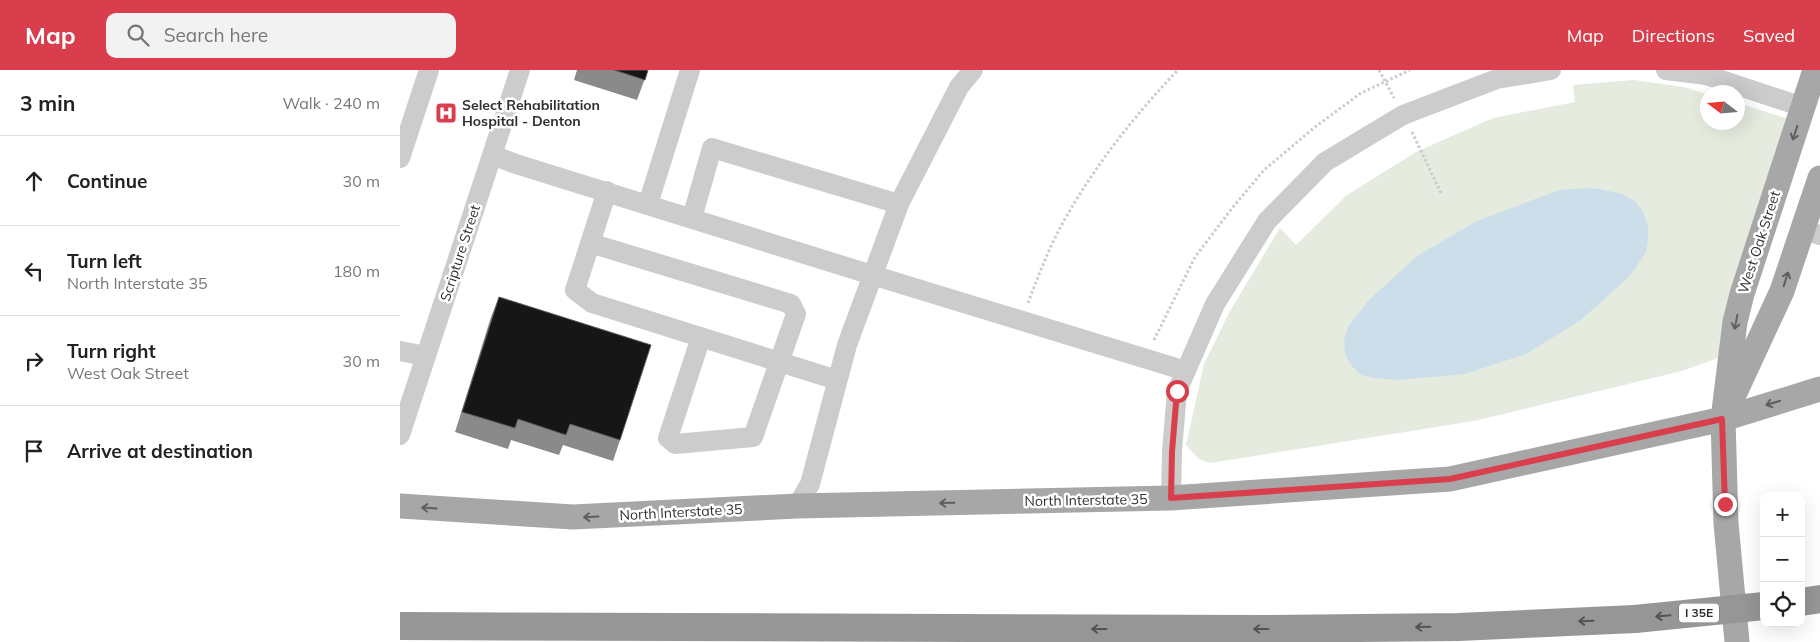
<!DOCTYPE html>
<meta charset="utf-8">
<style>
body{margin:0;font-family:Mulish,sans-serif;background:#f2f2f2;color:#222}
.controls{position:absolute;right:15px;bottom:15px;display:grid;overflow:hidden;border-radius:10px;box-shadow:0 5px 20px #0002}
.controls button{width:45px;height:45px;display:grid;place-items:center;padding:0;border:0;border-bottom:1px solid #e0e0e0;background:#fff;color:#222;font:25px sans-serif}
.compass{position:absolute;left:1300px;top:15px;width:45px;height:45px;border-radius:50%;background:#fff;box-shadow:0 5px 20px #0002;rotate:286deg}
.stop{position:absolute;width:15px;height:15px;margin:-11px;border:4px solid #d83e4b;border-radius:50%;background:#fff}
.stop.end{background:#d83e4b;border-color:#fff;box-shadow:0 1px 5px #0008}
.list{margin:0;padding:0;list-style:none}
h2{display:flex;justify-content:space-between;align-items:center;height:65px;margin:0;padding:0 20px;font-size:21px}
h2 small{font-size:16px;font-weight:400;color:#767676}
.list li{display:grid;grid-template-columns:32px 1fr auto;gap:15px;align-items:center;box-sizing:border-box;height:90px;padding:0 20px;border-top:1px solid #e0e0e0}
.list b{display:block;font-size:19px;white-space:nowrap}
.list p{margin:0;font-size:16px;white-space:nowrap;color:#767676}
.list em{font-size:16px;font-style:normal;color:#767676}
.icon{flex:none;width:28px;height:28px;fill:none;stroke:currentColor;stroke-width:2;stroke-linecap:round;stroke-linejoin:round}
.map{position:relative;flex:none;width:1420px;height:572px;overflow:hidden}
header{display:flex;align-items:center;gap:30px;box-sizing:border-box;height:70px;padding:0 25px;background:#d83e4b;color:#fff}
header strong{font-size:24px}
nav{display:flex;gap:28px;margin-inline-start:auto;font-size:18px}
.search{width:350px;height:45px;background:#f2f2f2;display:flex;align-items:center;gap:12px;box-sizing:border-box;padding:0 18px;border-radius:10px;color:#767676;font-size:19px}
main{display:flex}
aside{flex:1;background:#fff}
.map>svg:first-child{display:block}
.green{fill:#e5ebde}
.water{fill:#cbdee9}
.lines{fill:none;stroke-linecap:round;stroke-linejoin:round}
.path{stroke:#ccc;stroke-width:3;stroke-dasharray:2.5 2.5;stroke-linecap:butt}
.minor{stroke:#ccc;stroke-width:20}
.major{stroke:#a7a7a7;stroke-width:25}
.highway{stroke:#969696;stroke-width:28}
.highway-bridge{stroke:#969696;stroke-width:28}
.wall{fill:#8a8a8a}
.building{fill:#161616;stroke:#5c5c5c}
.oneway{stroke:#5f5f5f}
.oneway2{stroke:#535353}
.route{stroke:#d83e4b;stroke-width:6}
.labels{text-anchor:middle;stroke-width:5;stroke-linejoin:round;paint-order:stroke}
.shield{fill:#fff;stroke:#6d6d6d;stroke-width:1}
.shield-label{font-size:12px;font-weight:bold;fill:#2f2f2f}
.poi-label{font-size:14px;font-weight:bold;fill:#2f2f2f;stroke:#fff;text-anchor:start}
.street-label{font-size:14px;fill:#2f2f2f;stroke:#fff}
</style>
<header>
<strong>Map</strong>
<div class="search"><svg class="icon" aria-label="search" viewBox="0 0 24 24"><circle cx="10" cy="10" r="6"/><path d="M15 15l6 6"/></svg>Search here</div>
<nav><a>Map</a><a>Directions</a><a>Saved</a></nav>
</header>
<main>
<aside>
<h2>3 min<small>Walk · 240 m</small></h2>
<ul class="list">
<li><svg class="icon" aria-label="ahead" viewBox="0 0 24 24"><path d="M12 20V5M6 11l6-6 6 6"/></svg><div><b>Continue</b></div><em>30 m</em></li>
<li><svg class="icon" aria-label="left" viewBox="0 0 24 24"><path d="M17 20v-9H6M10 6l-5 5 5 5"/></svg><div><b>Turn left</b><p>North Interstate 35</p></div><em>180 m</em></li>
<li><svg class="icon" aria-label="right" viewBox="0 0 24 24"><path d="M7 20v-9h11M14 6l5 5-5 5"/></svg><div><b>Turn right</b><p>West Oak Street</p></div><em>30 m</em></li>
<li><svg class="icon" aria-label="arrive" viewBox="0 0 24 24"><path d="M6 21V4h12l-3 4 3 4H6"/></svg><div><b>Arrive at destination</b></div></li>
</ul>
</aside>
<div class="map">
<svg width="1420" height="572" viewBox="0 0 1420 572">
<rect width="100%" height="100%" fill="#fff"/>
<path class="green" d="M 1234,10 L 1284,17 L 1307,24 L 1308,52 L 1338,52 L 1338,33 L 1398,52 L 1321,287 L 1282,301 L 1074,351 L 810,393 L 799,389 L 786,375 L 804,294 L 830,241 L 880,158 L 896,175 L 947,125 L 1016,82 L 1093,48 L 1175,32 L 1173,15 Z"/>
<path class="water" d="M 1186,118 L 1199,119 L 1223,124 L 1235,131 L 1243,142 L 1248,155 L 1248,169 L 1246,182 L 1230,206 L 1181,250 L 1126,284 L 1065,304 L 998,310 L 974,308 L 961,305 L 952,296 L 945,285 L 944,270 L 949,255 L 970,229 L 1017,186 L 1075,152 L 1159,120 Z"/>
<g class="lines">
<path class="path" d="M 979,0 L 994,28
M 1012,62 L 1041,123
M 628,233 C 639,204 650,175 665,149 C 696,94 735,45 778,0
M 754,270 L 795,187 L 833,137 L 864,100 L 915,57 L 961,23 L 1010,0"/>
<path class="minor" d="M 1266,0 L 1306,5 L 1403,37
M 92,85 L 116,94 L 472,205 L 786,301
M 0,88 L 29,0
M 207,121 L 175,220 L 192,233 L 437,310
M 248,134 L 290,0
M 292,148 L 312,78 L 499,134
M 1403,159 L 1420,165
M 190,173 L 391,234 L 396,244 L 353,367 L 275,374 L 268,368 L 301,267
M 0,281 L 26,286
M 0,365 L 120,0
M 771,428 L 772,381 L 777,321 L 815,234 L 867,151 L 925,92 L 1003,45 L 1097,9 L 1151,0
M 397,436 L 410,414 L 447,275 L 499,134 L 559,17 L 573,0"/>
<path class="major" d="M 1332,329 L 1382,221 L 1420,108
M 0,436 L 173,447 L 397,436 L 771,428 L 1050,409 L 1323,349 L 1420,319
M 1337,572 L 1326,453 L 1323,349 L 1335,252 L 1342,224 L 1415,0"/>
<path class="highway" d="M 1401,532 L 1420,529
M 0,556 L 861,559 L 1058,557 L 1235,549"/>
<path class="highway-bridge" d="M 1235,549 L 1364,536"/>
</g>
<path class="wall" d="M 177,0 L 248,0 L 237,30 L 174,10 Z
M 99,227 L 220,370 L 213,391 L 163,375 L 159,385 L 111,370 L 108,379 L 55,362 L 91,247 Z"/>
<path class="building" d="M 214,0 L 248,0 L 245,10 Z
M 99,227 L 251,275 L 220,370 L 170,354 L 166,365 L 118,349 L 115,358 L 62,342 Z"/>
<defs><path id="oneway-shaft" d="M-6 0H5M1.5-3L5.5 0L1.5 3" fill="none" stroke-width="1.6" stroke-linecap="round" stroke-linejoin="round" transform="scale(1.25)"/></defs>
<g class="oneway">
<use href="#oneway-shaft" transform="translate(1395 63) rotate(108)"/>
<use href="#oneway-shaft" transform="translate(1386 209) rotate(-72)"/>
<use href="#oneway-shaft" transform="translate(1336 252) rotate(101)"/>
<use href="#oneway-shaft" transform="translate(1373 333) rotate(163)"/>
<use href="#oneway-shaft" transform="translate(547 433) rotate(179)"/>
<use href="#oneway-shaft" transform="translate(29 438) rotate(-176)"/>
<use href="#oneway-shaft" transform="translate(191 447) rotate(177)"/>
</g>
<g class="oneway2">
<use href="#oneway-shaft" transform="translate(1263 546) rotate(175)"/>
<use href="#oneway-shaft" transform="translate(1186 551) rotate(178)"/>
<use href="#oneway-shaft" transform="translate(1023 557) rotate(179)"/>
<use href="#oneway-shaft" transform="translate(699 559) rotate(-180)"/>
<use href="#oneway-shaft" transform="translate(861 559) rotate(180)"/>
</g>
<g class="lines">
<path class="route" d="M 777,321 L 772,382 L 771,428 L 1050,409 L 1322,349 L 1325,434"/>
</g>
<defs>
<g id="hospital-square" transform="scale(1.125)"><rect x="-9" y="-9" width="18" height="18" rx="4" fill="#d83e4b" stroke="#fff"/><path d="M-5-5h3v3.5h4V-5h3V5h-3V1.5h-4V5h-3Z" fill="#fff"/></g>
</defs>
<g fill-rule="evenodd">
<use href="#hospital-square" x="46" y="43"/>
</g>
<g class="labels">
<rect class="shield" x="1279" y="533.5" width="40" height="19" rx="4"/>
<g class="shield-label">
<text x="1299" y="547">I 35E</text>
</g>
<g class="poi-label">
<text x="62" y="40">Select Rehabilitation<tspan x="62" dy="16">Hospital - Denton</tspan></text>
</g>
<g class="street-label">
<text transform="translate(1359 172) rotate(-72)" y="5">West Oak Street</text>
<text transform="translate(60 183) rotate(-72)" y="5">Scripture Street</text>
<text transform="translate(686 430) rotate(-1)" y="5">North Interstate 35</text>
<text transform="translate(281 442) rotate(-3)" y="5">North Interstate 35</text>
</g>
</g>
</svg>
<div class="controls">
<button>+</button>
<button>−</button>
<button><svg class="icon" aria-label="locate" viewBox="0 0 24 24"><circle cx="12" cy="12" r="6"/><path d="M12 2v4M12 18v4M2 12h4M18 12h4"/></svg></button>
</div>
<svg class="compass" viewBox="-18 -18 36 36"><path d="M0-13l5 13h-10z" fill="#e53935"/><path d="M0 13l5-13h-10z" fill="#767676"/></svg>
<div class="stop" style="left:777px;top:321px"></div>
<div class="stop end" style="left:1325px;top:434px"></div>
</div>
</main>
